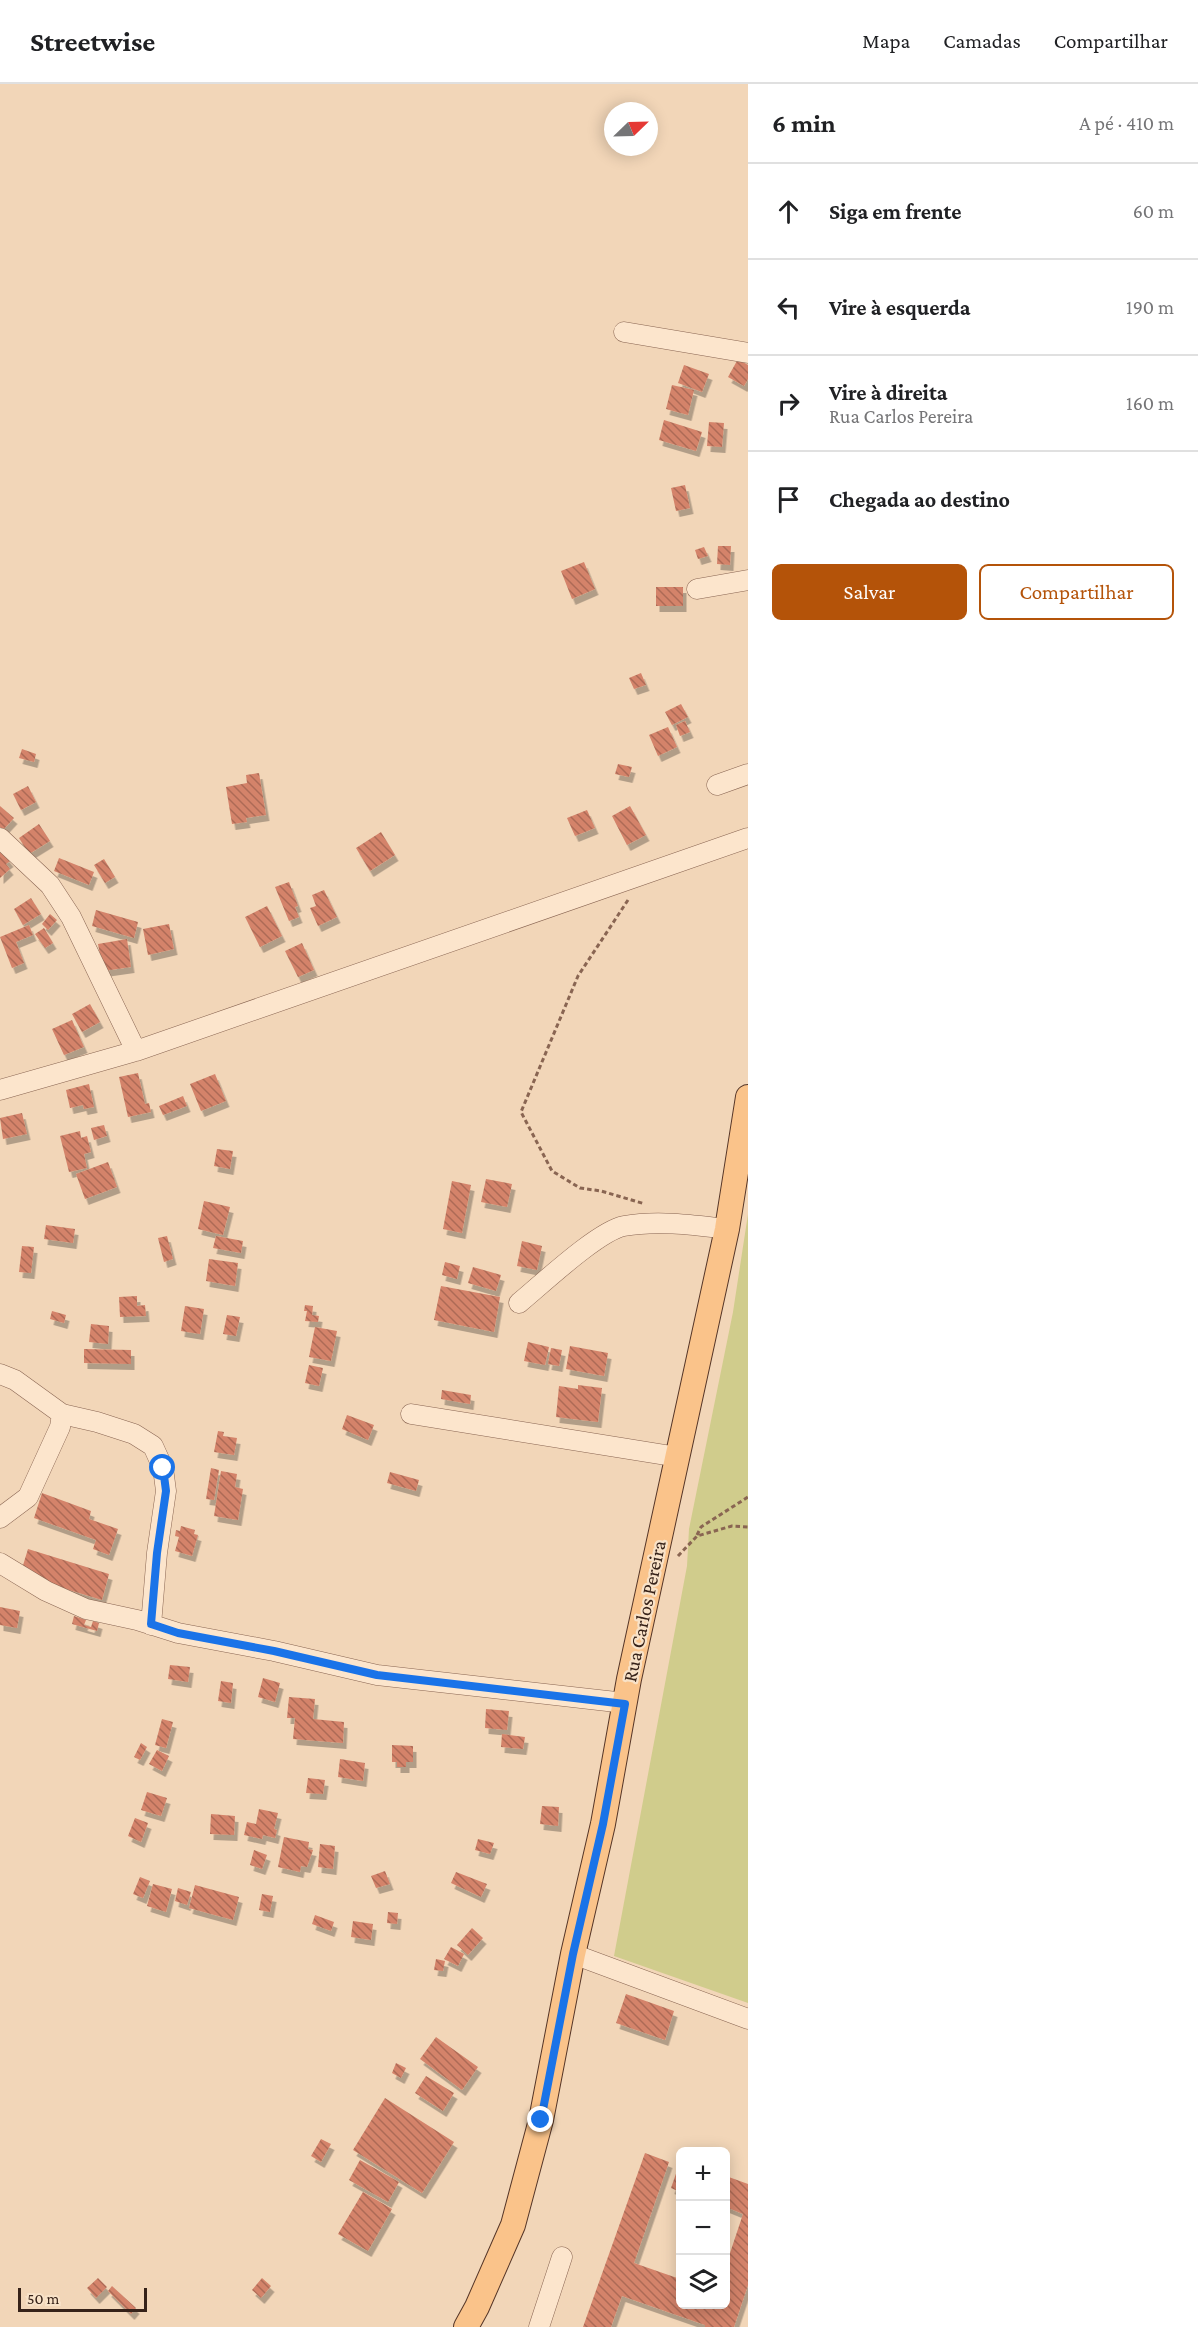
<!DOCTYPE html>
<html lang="pt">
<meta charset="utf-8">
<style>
body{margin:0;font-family:"Crimson Pro",serif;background:#f6f6f6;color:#202124}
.controls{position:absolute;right:18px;bottom:18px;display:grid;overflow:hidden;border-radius:9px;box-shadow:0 3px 15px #0003}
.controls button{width:54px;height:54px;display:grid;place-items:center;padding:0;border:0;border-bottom:2px solid #e0e0e0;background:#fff;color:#202124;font:30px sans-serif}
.compass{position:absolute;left:604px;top:18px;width:54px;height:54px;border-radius:50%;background:#fff;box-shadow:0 3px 15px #0003;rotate:67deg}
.scale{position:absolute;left:18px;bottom:15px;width:129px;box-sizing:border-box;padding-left:6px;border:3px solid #362219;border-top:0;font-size:16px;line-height:21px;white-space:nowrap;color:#362219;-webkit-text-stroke:4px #f8e2c8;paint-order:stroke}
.stop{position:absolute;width:18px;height:18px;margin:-14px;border:4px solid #1a73e8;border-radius:50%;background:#fff}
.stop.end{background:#1a73e8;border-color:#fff;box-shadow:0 2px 6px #0008}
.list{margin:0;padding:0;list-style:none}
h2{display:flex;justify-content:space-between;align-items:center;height:78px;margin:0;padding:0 24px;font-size:26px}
h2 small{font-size:20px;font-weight:400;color:#757577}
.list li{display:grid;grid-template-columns:39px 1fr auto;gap:18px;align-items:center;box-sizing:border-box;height:96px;padding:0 24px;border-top:2px solid #e0e0e0}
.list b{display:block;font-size:22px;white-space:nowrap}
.list p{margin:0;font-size:20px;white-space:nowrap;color:#757577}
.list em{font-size:20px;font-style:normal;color:#757577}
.actions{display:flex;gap:12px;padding:18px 24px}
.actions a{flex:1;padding:14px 0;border:2px solid #b45309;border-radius:9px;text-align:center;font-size:21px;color:#b45309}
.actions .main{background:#b45309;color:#fff}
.icon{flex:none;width:33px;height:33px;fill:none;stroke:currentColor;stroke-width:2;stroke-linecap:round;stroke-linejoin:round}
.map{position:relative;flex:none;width:748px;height:2243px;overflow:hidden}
header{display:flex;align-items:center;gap:36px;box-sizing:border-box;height:84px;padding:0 30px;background:#fff;border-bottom:2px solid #e0e0e0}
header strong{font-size:28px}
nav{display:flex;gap:33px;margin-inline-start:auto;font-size:21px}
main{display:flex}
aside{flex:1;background:#fff}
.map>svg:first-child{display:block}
.green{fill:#d0cc8c}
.building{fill:url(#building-back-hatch);filter:url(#shadow)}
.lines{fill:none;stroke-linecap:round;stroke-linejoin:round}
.minor-casing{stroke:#896552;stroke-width:21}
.major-casing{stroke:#553527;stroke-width:26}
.path{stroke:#896552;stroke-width:3;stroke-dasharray:4.5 3;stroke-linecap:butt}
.minor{stroke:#fce5cc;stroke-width:20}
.major{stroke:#fac38a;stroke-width:24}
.route{stroke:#1a73e8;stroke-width:8}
.labels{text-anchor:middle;stroke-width:4.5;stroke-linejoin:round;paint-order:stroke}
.street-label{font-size:20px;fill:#362219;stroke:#f8e2c8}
</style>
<header>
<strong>Streetwise</strong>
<nav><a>Mapa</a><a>Camadas</a><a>Compartilhar</a></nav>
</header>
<main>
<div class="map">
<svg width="748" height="2243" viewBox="0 0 748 2243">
<defs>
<pattern id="building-back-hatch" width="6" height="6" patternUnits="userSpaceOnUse" patternTransform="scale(1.5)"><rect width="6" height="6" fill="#d4836a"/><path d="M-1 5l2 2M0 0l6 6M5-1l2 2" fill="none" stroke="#ad6b56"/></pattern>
<filter id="shadow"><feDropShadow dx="3.5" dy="6" stdDeviation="0" flood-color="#0004"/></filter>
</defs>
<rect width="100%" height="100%" fill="#f2d6b8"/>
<path class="green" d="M 748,1130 L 748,1919 L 614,1872 L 687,1482 L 689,1445 L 733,1228 Z"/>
<path class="building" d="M 738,275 L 748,281 L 748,295 L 744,302 L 728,293 Z
M 684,281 L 709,290 L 702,308 L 678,299 Z
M 672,301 L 694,306 L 688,331 L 666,325 Z
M 664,336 L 702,348 L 696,367 L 659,356 Z
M 709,338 L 724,339 L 722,363 L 707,362 Z
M 685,401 L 690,424 L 676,427 L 671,404 Z
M 718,462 L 731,462 L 730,481 L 717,480 Z
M 704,463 L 708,472 L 698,475 L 695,466 Z
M 584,478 L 595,505 L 572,515 L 561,487 Z
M 656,503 L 683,503 L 683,522 L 656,522 Z
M 641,589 L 646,601 L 634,605 L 629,594 Z
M 681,620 L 688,633 L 672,641 L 665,628 Z
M 685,637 L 690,648 L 680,652 L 676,641 Z
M 668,643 L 677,663 L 658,672 L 649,651 Z
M 22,665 L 36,670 L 34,678 L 19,674 Z
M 618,680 L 632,683 L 629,693 L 615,690 Z
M 259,689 L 266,731 L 246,734 L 247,738 L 232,740 L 226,703 L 247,699 L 246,691 Z
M 28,702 L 36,718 L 21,726 L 13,710 Z
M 0,722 L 14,734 L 3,746 L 0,743 Z
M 630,722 L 646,751 L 627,761 L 612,732 Z
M 587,726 L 595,744 L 575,752 L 567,734 Z
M 39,740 L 50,757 L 29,770 L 19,754 Z
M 381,748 L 395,771 L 370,787 L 356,764 Z
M 0,765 L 10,777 L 6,780 L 10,785 L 0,794 Z
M 59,774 L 94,788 L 89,801 L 54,787 Z
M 104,775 L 115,793 L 105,799 L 94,781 Z
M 289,798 L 298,822 L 295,823 L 299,833 L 289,837 L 275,803 Z
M 324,806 L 337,833 L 318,842 L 310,824 L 316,822 L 312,811 Z
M 31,814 L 41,830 L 23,841 L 14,825 Z
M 267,822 L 282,852 L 260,863 L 245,833 Z
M 96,826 L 138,838 L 134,854 L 92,842 Z
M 50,830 L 57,836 L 48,846 L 42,840 Z
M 169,840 L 174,865 L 148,871 L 143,845 Z
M 29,841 L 33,851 L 16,858 L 24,879 L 12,884 L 0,853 Z
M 44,844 L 53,859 L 45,864 L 35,850 Z
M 127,855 L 131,883 L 103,887 L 98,860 Z
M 302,859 L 314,886 L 298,893 L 285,867 Z
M 90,920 L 100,938 L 82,948 L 72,930 Z
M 72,936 L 84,963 L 64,971 L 52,945 Z
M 138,989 L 145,1020 L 149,1019 L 151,1028 L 128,1033 L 119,993 Z
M 215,990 L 226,1017 L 201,1027 L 190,1000 Z
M 89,1000 L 94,1023 L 84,1025 L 83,1021 L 70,1024 L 66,1006 Z
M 183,1012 L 187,1022 L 163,1031 L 159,1022 Z
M 22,1029 L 27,1050 L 3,1055 L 0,1034 Z
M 104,1041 L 107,1052 L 94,1056 L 91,1044 Z
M 80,1047 L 81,1054 L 87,1052 L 91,1068 L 84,1070 L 87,1084 L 69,1088 L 60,1052 Z
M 217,1065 L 233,1067 L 230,1085 L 214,1082 Z
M 108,1078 L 117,1103 L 85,1115 L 76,1090 Z
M 486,1095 L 512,1100 L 507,1123 L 481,1118 Z
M 452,1097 L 471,1101 L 462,1149 L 443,1145 Z
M 204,1117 L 230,1123 L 223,1151 L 198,1145 Z
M 46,1141 L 75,1145 L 73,1159 L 44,1155 Z
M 167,1152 L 173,1175 L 164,1178 L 158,1154 Z
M 216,1152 L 243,1157 L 241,1169 L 213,1164 Z
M 522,1157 L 542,1162 L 537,1186 L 517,1182 Z
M 22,1162 L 34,1163 L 31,1189 L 19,1188 Z
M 209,1175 L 238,1179 L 235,1202 L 206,1197 Z
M 445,1178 L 460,1182 L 457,1195 L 442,1191 Z
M 473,1183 L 501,1191 L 496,1207 L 468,1199 Z
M 441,1202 L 500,1213 L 494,1248 L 434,1236 Z
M 137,1212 L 137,1222 L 145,1221 L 146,1232 L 120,1233 L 119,1213 Z
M 305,1221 L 313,1222 L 312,1231 L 319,1232 L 318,1238 L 305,1237 L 307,1227 L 304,1227 Z
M 185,1222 L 204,1225 L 200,1250 L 181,1247 Z
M 52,1227 L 66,1231 L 64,1239 L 50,1235 Z
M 227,1231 L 240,1233 L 236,1252 L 223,1250 Z
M 91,1240 L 109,1242 L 108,1260 L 89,1258 Z
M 315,1243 L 337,1247 L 331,1277 L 309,1273 Z
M 528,1258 L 549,1263 L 545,1281 L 524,1277 Z
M 570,1262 L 608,1269 L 604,1292 L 566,1285 Z
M 551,1264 L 562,1266 L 559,1282 L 548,1280 Z
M 84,1265 L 131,1266 L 131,1280 L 84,1279 Z
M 309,1281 L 323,1284 L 319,1302 L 305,1299 Z
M 578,1301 L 602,1304 L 598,1338 L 556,1333 L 559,1302 L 578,1305 Z
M 442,1306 L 471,1311 L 470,1320 L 441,1315 Z
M 347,1331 L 374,1341 L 368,1356 L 342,1345 Z
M 218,1347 L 224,1348 L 223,1352 L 237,1354 L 234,1371 L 214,1368 Z
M 211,1384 L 219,1386 L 214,1416 L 206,1415 Z
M 221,1387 L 237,1390 L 235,1403 L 243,1405 L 238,1436 L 214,1432 Z
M 390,1388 L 419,1396 L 416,1407 L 387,1399 Z
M 42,1409 L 91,1427 L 89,1435 L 118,1445 L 109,1471 L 93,1465 L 96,1456 L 34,1434 Z
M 181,1442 L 195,1446 L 194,1450 L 198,1451 L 192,1472 L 175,1467 L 179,1453 L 175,1452 L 176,1446 L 180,1447 Z
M 28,1465 L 109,1490 L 102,1516 L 20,1491 Z
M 0,1523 L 20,1527 L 17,1544 L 0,1541 Z
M 74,1532 L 86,1536 L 84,1541 L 91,1543 L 93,1537 L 99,1539 L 97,1547 L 72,1540 Z
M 170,1581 L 190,1583 L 188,1598 L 168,1595 Z
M 263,1594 L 280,1599 L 275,1618 L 258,1613 Z
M 221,1597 L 233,1599 L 231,1619 L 218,1617 Z
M 289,1613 L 315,1615 L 313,1635 L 344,1638 L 343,1659 L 293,1655 L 295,1634 L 287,1634 Z
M 486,1625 L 509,1627 L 507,1646 L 485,1644 Z
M 162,1635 L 173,1638 L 166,1664 L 155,1661 Z
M 502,1650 L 525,1653 L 523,1665 L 501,1663 Z
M 141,1659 L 147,1663 L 140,1676 L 134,1673 Z
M 392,1661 L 413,1662 L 413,1678 L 406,1678 L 406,1683 L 397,1683 L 397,1678 L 392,1678 Z
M 157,1666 L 169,1672 L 162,1687 L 149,1680 Z
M 340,1675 L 365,1679 L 363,1697 L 338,1693 Z
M 308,1694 L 325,1696 L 323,1710 L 306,1709 Z
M 147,1708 L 167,1714 L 161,1732 L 141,1726 Z
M 542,1722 L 559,1723 L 558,1742 L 540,1740 Z
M 259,1725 L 278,1729 L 274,1745 L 277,1746 L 275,1754 L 263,1751 L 262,1755 L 244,1751 L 247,1738 L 256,1740 Z
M 211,1730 L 235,1732 L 234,1751 L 210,1750 Z
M 135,1734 L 148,1739 L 141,1758 L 128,1752 Z
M 284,1753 L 309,1758 L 308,1765 L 313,1766 L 307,1783 L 301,1782 L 300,1788 L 278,1783 Z
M 478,1755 L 494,1759 L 490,1770 L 475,1766 Z
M 320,1760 L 335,1762 L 333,1785 L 318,1783 Z
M 254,1766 L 267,1771 L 262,1785 L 250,1781 Z
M 385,1787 L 390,1800 L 376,1804 L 371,1792 Z
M 456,1788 L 487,1800 L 481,1813 L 451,1799 Z
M 140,1793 L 150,1797 L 143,1814 L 133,1810 Z
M 153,1800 L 172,1805 L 166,1828 L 147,1822 Z
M 195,1801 L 239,1813 L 233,1836 L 189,1824 Z
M 178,1804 L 191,1808 L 187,1821 L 175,1817 Z
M 262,1810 L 273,1812 L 270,1828 L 259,1826 Z
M 388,1828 L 398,1829 L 397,1840 L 387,1839 Z
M 315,1831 L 334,1838 L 331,1847 L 312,1840 Z
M 353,1837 L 373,1840 L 371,1856 L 351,1853 Z
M 472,1844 L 483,1854 L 468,1871 L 457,1861 Z
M 451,1863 L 464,1870 L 458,1882 L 444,1875 Z
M 436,1875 L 445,1877 L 443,1887 L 434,1886 Z
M 626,1910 L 674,1927 L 665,1956 L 616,1939 Z
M 436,1953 L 478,1983 L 462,2006 L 420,1975 Z
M 396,1979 L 406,1984 L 401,1994 L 392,1989 Z
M 426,1992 L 454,2009 L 443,2027 L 415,2009 Z
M 385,2014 L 454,2058 L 422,2109 L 353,2066 Z
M 321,2055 L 331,2060 L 321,2078 L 311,2072 Z
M 645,2069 L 669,2078 L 634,2179 L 680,2195 L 680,2220 L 726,2220 L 726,2181 L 743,2130 L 726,2123 L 726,2092 L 748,2100 L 748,2201 L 734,2243 L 705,2243 L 705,2241 L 622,2212 L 611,2243 L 583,2243 Z
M 360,2076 L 399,2098 L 388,2118 L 349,2096 Z
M 680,2078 L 680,2108 L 671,2104 Z
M 363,2108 L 392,2125 L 368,2167 L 338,2150 Z
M 98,2194 L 107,2203 L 96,2214 L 87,2204 Z
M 262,2194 L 271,2202 L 261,2214 L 252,2206 Z
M 112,2202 L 136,2224 L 131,2230 L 108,2207 Z"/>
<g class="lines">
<g class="minor-casing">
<path id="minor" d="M 624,248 L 748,269
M 697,505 L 748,496
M 717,701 L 748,690
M 0,754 L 50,801 L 71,833 L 136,967
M 0,1006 L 136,967 L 748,754
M 519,1219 C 541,1201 598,1147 624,1142 C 657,1136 694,1141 727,1145
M 0,1290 L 15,1296 L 62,1330 L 97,1338 L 134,1350 L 153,1362 L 163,1384 L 166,1407 L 157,1469 L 151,1541
M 411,1330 L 678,1373
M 0,1434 L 28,1413 L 60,1343 L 62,1330
M 0,1479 L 46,1507 L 86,1525 L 137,1536 L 178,1549 L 274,1567 L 377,1591 L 625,1619
M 573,1870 L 748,1935
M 539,2243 L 562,2173"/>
</g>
<g class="major-casing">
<path id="major" d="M 466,2243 L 477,2223 L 513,2141 L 541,2036 L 573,1870 L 603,1740 L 629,1595 L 727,1145 L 748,1013"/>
</g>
<path class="path" d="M 628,816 L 578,892 L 521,1028 L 552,1087 L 580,1104 L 601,1107 L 645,1120
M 697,1451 L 701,1443 L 748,1413
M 678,1472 L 697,1452 L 732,1442 L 748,1443"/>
<use href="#minor" class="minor"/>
<use href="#major" class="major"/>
</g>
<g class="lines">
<path class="route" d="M 163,1384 L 166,1407 L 157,1469 L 151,1540 L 178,1549 L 274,1567 L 377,1591 L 625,1620 L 603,1740 L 573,1870 L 541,2036"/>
</g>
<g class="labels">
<g class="street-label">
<text transform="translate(644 1527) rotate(-78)" y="7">Rua Carlos Pereira</text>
</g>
</g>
</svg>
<div class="controls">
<button>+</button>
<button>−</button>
<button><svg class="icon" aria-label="layers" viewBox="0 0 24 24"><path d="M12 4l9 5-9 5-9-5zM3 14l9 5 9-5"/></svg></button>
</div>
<svg class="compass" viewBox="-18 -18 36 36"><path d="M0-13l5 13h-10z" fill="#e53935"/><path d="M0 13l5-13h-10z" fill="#757577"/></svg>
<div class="scale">50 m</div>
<div class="stop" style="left:163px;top:1384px"></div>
<div class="stop end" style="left:541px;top:2036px"></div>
</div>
<aside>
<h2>6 min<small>A pé · 410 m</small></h2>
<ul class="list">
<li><svg class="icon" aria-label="ahead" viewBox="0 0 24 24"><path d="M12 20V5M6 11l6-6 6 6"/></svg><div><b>Siga em frente</b></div><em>60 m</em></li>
<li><svg class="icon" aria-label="left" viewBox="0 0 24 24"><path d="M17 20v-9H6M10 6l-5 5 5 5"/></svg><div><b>Vire à esquerda</b></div><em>190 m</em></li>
<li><svg class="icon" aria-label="right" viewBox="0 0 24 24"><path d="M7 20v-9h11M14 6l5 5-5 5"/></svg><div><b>Vire à direita</b><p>Rua Carlos Pereira</p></div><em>160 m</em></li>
<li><svg class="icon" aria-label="arrive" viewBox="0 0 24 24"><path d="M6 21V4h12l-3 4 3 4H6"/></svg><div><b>Chegada ao destino</b></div></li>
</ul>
<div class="actions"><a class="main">Salvar</a><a>Compartilhar</a></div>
</aside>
</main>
